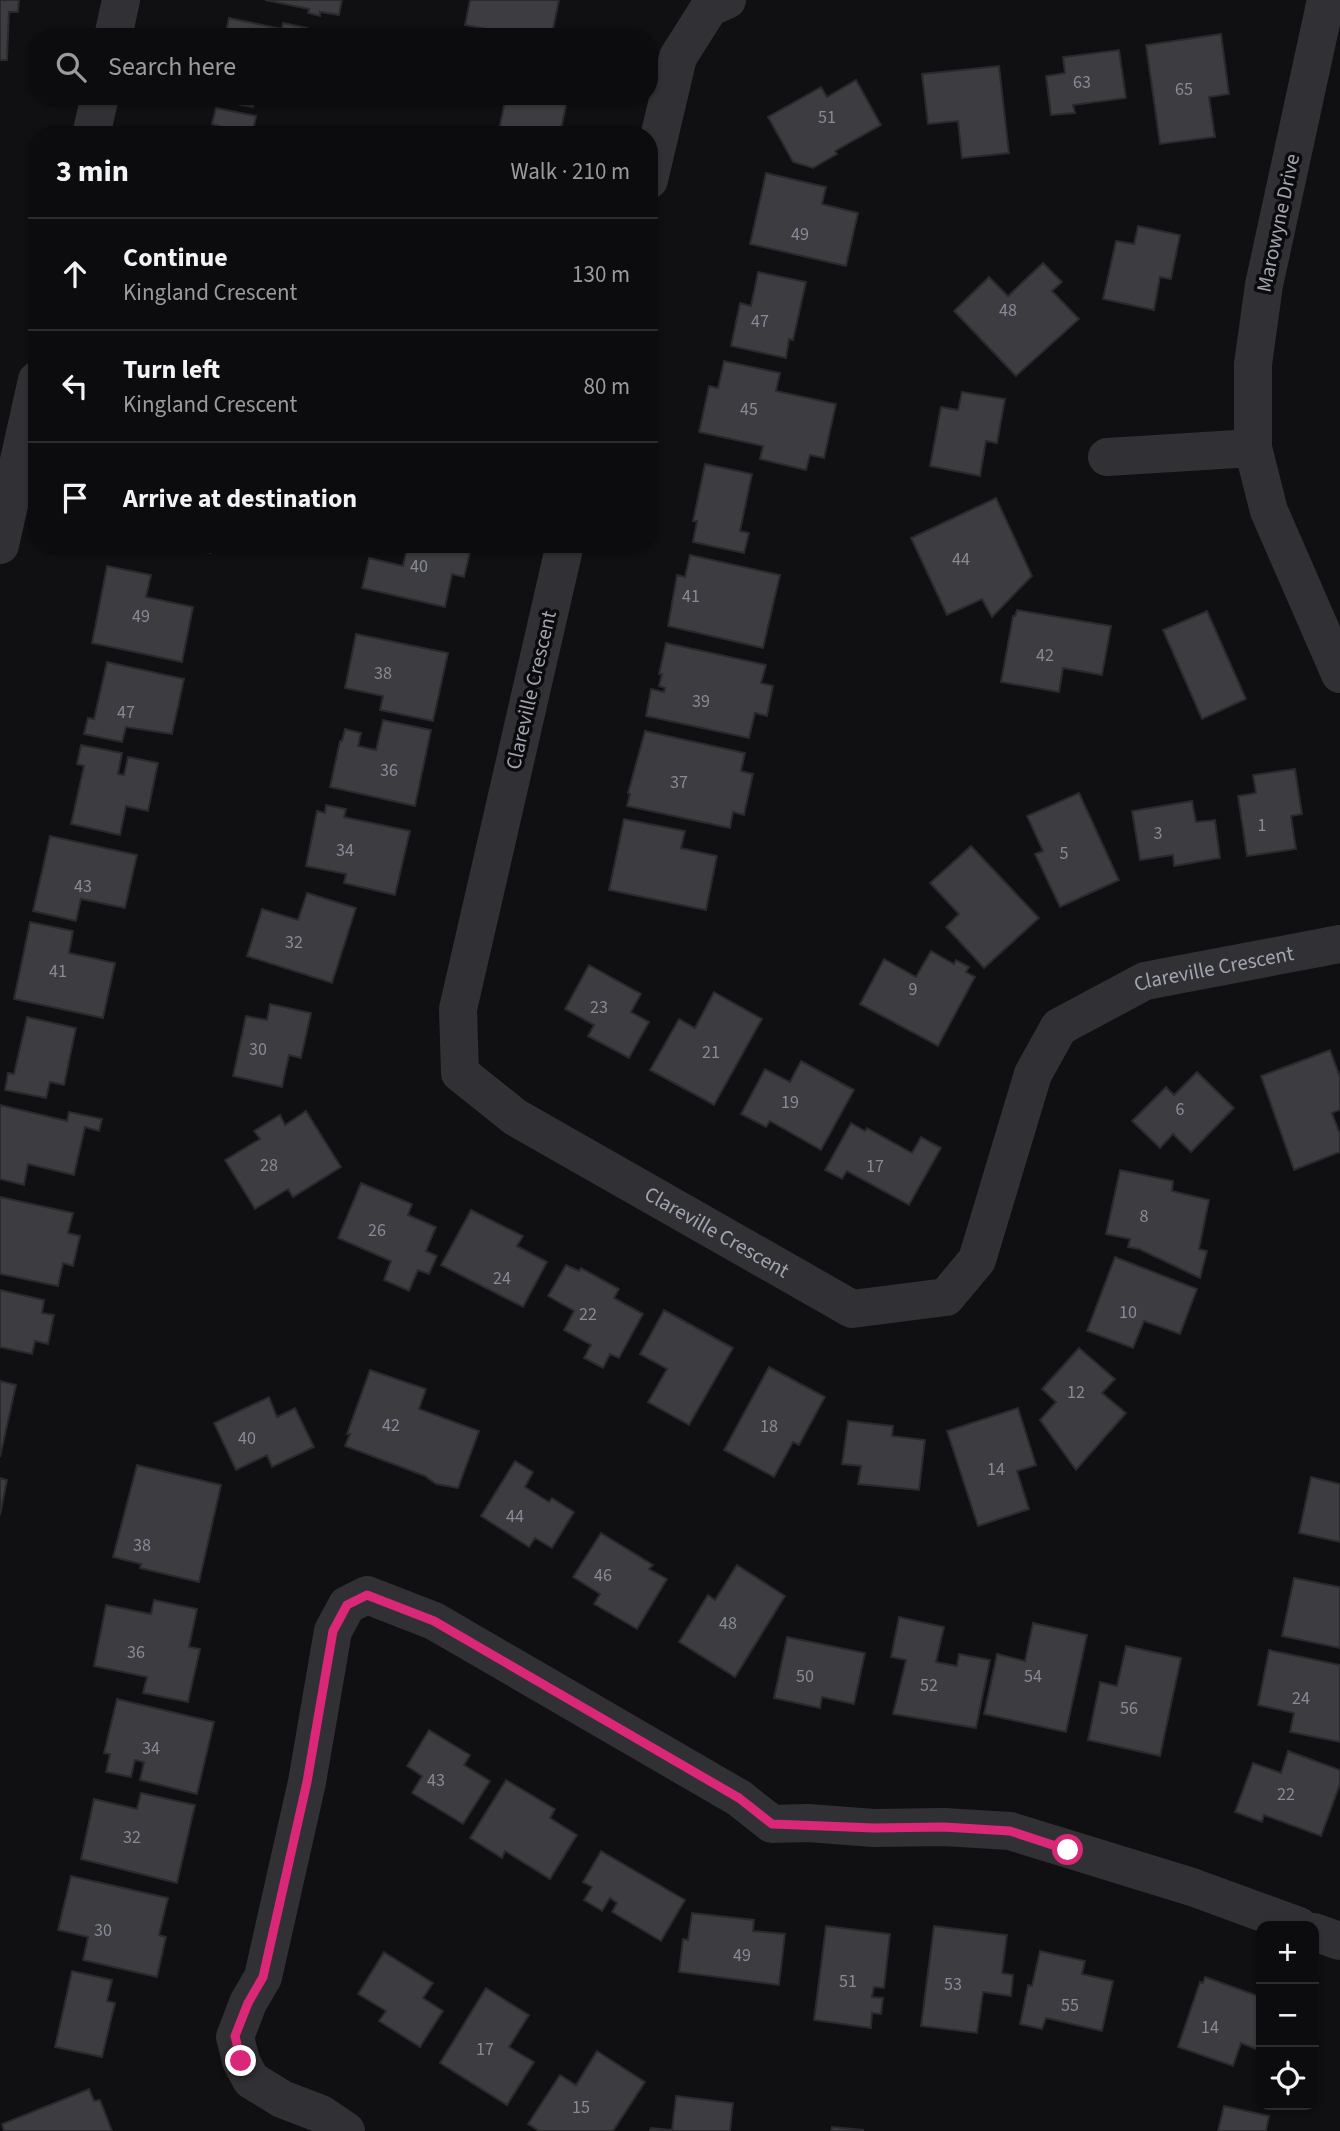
<!DOCTYPE html>
<meta charset="utf-8">
<style>
body{margin:0;font-family:"Source Sans 3",sans-serif;background:#151416;color:#f1f3f6}
.controls{position:absolute;right:21px;bottom:21px;display:grid;overflow:hidden;border-radius:14px;box-shadow:0 2px 5px #0004}
.controls button{width:63px;height:63px;display:grid;place-items:center;padding:0;border:0;border-bottom:2px solid #2c2b2e;background:#0c0b0d;color:#f1f3f6;font:35px sans-serif}
.stop{position:absolute;width:21px;height:21px;margin:-16px;border:5px solid #db2777;border-radius:50%;background:#fff}
.stop.end{background:#db2777;border-color:#fff;box-shadow:0 2px 7px #0008}
.list{margin:0;padding:0;list-style:none}
h2{display:flex;justify-content:space-between;align-items:center;height:91px;margin:0;padding:0 28px;font-size:30px}
h2 small{font-size:23px;font-weight:400;color:#9a9b9d}
.list li{display:grid;grid-template-columns:46px 1fr auto;gap:21px;align-items:center;box-sizing:border-box;height:112px;padding:0 28px;border-top:2px solid #2c2b2e}
.list b{display:block;font-size:26px;white-space:nowrap}
.list p{margin:0;font-size:23px;white-space:nowrap;color:#9a9b9d}
.list em{font-size:23px;font-style:normal;color:#9a9b9d}
.icon{flex:none;width:38px;height:38px;fill:none;stroke:currentColor;stroke-width:2;stroke-linecap:round;stroke-linejoin:round}
.map{position:relative;flex:none;width:1340px;height:2131px;overflow:hidden}
.search{position:absolute;background:#0c0b0d;box-shadow:0 2px 5px #0004;left:28px;top:28px;width:630px;height:77px;display:flex;align-items:center;gap:18px;box-sizing:border-box;padding:0 24px;border-radius:28px;color:#9a9b9d;font-size:26px}
.panel{position:absolute;background:#0c0b0d;box-shadow:0 2px 5px #0004;left:28px;top:126px;width:630px;height:427px;border-radius:28px}
.map>svg:first-child{display:block}
.building{fill:#3c3c41;stroke:#2a292d;stroke-width:2}
.lines{fill:none;stroke-linecap:round;stroke-linejoin:round}
.minor{stroke:#313135;stroke-width:38}
.route{stroke:#db2777;stroke-width:9}
.labels{text-anchor:middle;stroke-width:7;stroke-linejoin:round;paint-order:stroke}
.number-label{font-size:18px;fill:#888a95}
.street-label{font-size:21px;fill:#a1a4b1;stroke:#0b0a0c}
</style>
<div class="map">
<svg width="1340" height="2131" viewBox="0 0 1340 2131">
<rect width="100%" height="100%" fill="#100f11"/>
<path class="building" d="M 0,0 L 19,0 L 18,12 L 9,12 L 7,60 L 0,60 Z
M 265,0 L 342,0 L 339,15 L 320,12 L 320,16 L 308,13 L 309,9 Z
M 470,0 L 559,0 L 552,34 L 560,37 L 496,37 L 497,31 L 465,25 Z
M 229,18 L 282,29 L 283,23 L 307,28 L 305,34 L 317,37 L 225,37 Z
M 1221,34 L 1229,94 L 1209,97 L 1215,137 L 1160,144 L 1146,45 Z
M 1119,50 L 1126,98 L 1073,105 L 1075,113 L 1051,115 L 1046,76 L 1065,73 L 1063,57 Z
M 999,66 L 1009,153 L 962,158 L 958,121 L 928,124 L 922,74 Z
M 856,80 L 881,125 L 835,151 L 837,154 L 813,168 L 793,162 L 768,117 L 821,87 L 827,97 Z
M 216,96 L 256,96 L 253,107 L 215,100 Z
M 506,96 L 528,99 L 528,96 L 568,96 L 560,134 L 550,132 L 550,135 L 498,135 Z
M 216,108 L 256,116 L 253,131 L 268,135 L 217,135 L 219,126 L 212,124 Z
M 766,173 L 826,187 L 822,204 L 858,213 L 846,266 L 750,244 Z
M 1138,226 L 1180,235 L 1171,279 L 1160,277 L 1154,310 L 1103,299 L 1116,241 L 1134,244 Z
M 1043,263 L 1062,282 L 1052,291 L 1079,319 L 1016,376 L 954,311 L 989,277 L 1008,296 Z
M 758,272 L 806,282 L 793,340 L 789,339 L 786,358 L 731,346 L 740,303 L 751,306 Z
M 724,361 L 780,373 L 776,391 L 836,404 L 824,458 L 810,455 L 806,470 L 760,459 L 763,446 L 699,432 L 709,386 L 718,388 Z
M 962,392 L 1005,399 L 997,443 L 986,441 L 980,476 L 930,466 L 941,407 L 958,410 Z
M 705,464 L 752,474 L 740,531 L 749,533 L 744,553 L 693,542 L 697,521 L 693,521 Z
M 996,498 L 1032,576 L 992,617 L 982,599 L 947,615 L 911,538 Z
M 170,544 L 213,544 L 211,553 Z
M 408,544 L 472,544 L 464,577 L 452,574 L 445,607 L 362,588 L 369,558 L 403,566 Z
M 690,555 L 780,575 L 763,648 L 668,626 L 677,575 L 685,577 Z
M 107,566 L 151,575 L 146,597 L 193,607 L 182,662 L 92,643 Z
M 1017,610 L 1111,626 L 1102,675 L 1063,668 L 1059,692 L 1001,682 L 1013,616 L 1015,616 Z
M 1207,611 L 1246,699 L 1202,719 L 1163,630 Z
M 356,634 L 448,653 L 433,721 L 380,710 L 383,696 L 345,688 Z
M 666,643 L 766,665 L 761,683 L 773,686 L 767,716 L 755,713 L 749,738 L 646,716 L 651,689 L 664,692 L 665,688 L 659,686 L 662,674 L 659,674 Z
M 107,662 L 184,679 L 172,734 L 126,727 L 122,742 L 84,734 L 88,718 L 94,719 Z
M 383,720 L 431,730 L 415,806 L 330,787 L 340,741 L 342,741 L 345,729 L 361,733 L 358,746 L 376,750 Z
M 645,731 L 745,753 L 741,771 L 753,774 L 744,815 L 733,812 L 730,828 L 627,806 L 630,794 L 628,793 Z
M 81,745 L 122,753 L 118,774 L 124,775 L 128,757 L 158,763 L 148,811 L 126,806 L 120,835 L 71,824 L 84,766 L 77,764 Z
M 1295,769 L 1302,814 L 1291,816 L 1296,849 L 1247,856 L 1238,796 L 1256,793 L 1253,775 Z
M 1079,793 L 1119,880 L 1060,907 L 1035,854 L 1043,851 L 1027,816 Z
M 1192,801 L 1196,822 L 1215,820 L 1220,858 L 1174,866 L 1173,855 L 1140,860 L 1132,811 Z
M 326,805 L 346,809 L 344,817 L 410,831 L 395,895 L 344,883 L 346,874 L 306,866 L 317,811 L 325,813 Z
M 624,819 L 685,831 L 681,848 L 717,856 L 706,910 L 609,890 Z
M 50,836 L 137,855 L 125,908 L 81,899 L 76,921 L 33,911 Z
M 971,846 L 1039,918 L 984,968 L 946,927 L 959,914 L 930,883 Z
M 307,893 L 356,908 L 332,983 L 247,956 L 262,909 L 298,920 Z
M 30,922 L 73,931 L 69,953 L 115,963 L 103,1018 L 14,999 Z
M 931,951 L 954,964 L 956,960 L 969,967 L 966,972 L 975,977 L 938,1046 L 860,1004 L 884,959 L 916,977 Z
M 589,965 L 641,994 L 631,1012 L 649,1022 L 629,1058 L 588,1036 L 594,1025 L 565,1009 Z
M 714,992 L 762,1019 L 714,1105 L 650,1070 L 679,1019 L 695,1028 Z
M 270,1004 L 311,1013 L 301,1058 L 289,1055 L 282,1087 L 233,1076 L 246,1016 L 267,1020 Z
M 27,1017 L 76,1028 L 64,1085 L 50,1082 L 46,1098 L 5,1090 L 8,1073 L 14,1074 Z
M 1330,1050 L 1340,1077 L 1340,1110 L 1332,1113 L 1340,1134 L 1340,1152 L 1294,1170 L 1261,1076 Z
M 801,1061 L 854,1090 L 821,1150 L 770,1121 L 766,1127 L 741,1114 L 765,1069 L 790,1082 Z
M 1197,1072 L 1234,1108 L 1191,1152 L 1173,1134 L 1160,1148 L 1132,1121 L 1166,1087 L 1174,1095 Z
M 0,1105 L 67,1121 L 69,1112 L 102,1119 L 99,1131 L 85,1127 L 74,1175 L 28,1164 L 24,1185 L 0,1179 Z
M 306,1111 L 341,1167 L 293,1197 L 288,1189 L 255,1209 L 225,1160 L 260,1139 L 254,1131 L 280,1115 L 285,1125 Z
M 851,1123 L 865,1131 L 867,1128 L 912,1153 L 921,1137 L 941,1148 L 909,1205 L 847,1171 L 842,1179 L 825,1170 Z
M 1120,1170 L 1173,1181 L 1172,1191 L 1209,1200 L 1199,1249 L 1207,1251 L 1200,1278 L 1139,1249 L 1128,1247 L 1130,1239 L 1106,1234 Z
M 361,1183 L 412,1204 L 408,1215 L 436,1227 L 426,1251 L 437,1256 L 429,1274 L 418,1270 L 409,1291 L 384,1280 L 391,1261 L 338,1238 Z
M 0,1197 L 73,1213 L 68,1233 L 80,1236 L 73,1266 L 63,1263 L 58,1286 L 0,1274 Z
M 471,1210 L 523,1236 L 517,1246 L 547,1262 L 523,1307 L 441,1265 Z
M 1115,1257 L 1197,1289 L 1180,1334 L 1144,1321 L 1133,1348 L 1087,1331 Z
M 566,1265 L 579,1271 L 581,1268 L 619,1289 L 614,1298 L 643,1314 L 619,1358 L 610,1354 L 603,1368 L 584,1358 L 591,1345 L 564,1330 L 574,1311 L 548,1296 Z
M 0,1290 L 44,1300 L 42,1313 L 54,1315 L 48,1344 L 35,1341 L 32,1354 L 0,1347 Z
M 664,1310 L 733,1348 L 689,1425 L 648,1402 L 667,1369 L 640,1354 Z
M 1079,1348 L 1115,1379 L 1102,1393 L 1126,1413 L 1076,1470 L 1040,1420 L 1056,1402 L 1042,1389 Z
M 769,1367 L 825,1397 L 799,1445 L 793,1442 L 774,1477 L 724,1450 Z
M 370,1370 L 426,1389 L 419,1409 L 479,1431 L 458,1488 L 436,1484 L 425,1476 L 345,1446 L 350,1434 L 347,1434 Z
M 0,1381 L 16,1385 L 0,1457 Z
M 269,1397 L 277,1417 L 295,1408 L 314,1447 L 272,1467 L 267,1455 L 236,1470 L 214,1423 Z
M 1018,1408 L 1036,1465 L 1017,1471 L 1029,1509 L 978,1526 L 947,1431 Z
M 848,1421 L 893,1426 L 892,1436 L 925,1440 L 919,1490 L 858,1484 L 861,1466 L 842,1464 Z
M 515,1461 L 533,1472 L 525,1487 L 549,1502 L 552,1498 L 574,1512 L 552,1548 L 535,1538 L 529,1547 L 481,1516 Z
M 137,1465 L 221,1485 L 199,1582 L 140,1568 L 141,1564 L 113,1557 Z
M 1311,1477 L 1340,1484 L 1340,1542 L 1299,1533 Z
M 0,1478 L 7,1480 L 0,1515 Z
M 601,1533 L 653,1565 L 649,1569 L 667,1579 L 637,1629 L 594,1604 L 600,1594 L 573,1577 Z
M 737,1565 L 785,1596 L 735,1677 L 679,1642 L 708,1595 L 715,1600 Z
M 1294,1578 L 1340,1587 L 1340,1648 L 1282,1636 Z
M 154,1600 L 197,1609 L 189,1647 L 200,1649 L 188,1702 L 143,1693 L 147,1677 L 94,1666 L 106,1605 L 151,1614 Z
M 899,1617 L 944,1627 L 936,1662 L 957,1666 L 959,1654 L 990,1660 L 976,1728 L 893,1714 L 906,1660 L 891,1657 Z
M 1033,1623 L 1087,1635 L 1066,1732 L 984,1714 L 997,1654 L 1025,1661 Z
M 787,1637 L 865,1653 L 854,1704 L 822,1697 L 820,1708 L 774,1698 Z
M 1126,1646 L 1181,1658 L 1160,1756 L 1088,1740 L 1100,1682 L 1117,1686 Z
M 1269,1650 L 1340,1665 L 1340,1742 L 1290,1732 L 1294,1713 L 1258,1705 Z
M 117,1699 L 214,1722 L 197,1794 L 140,1780 L 144,1762 L 135,1760 L 131,1777 L 106,1772 L 110,1754 L 104,1753 Z
M 429,1730 L 470,1755 L 464,1765 L 490,1781 L 463,1824 L 412,1793 L 422,1776 L 407,1766 Z
M 1288,1751 L 1340,1770 L 1340,1784 L 1321,1836 L 1264,1815 L 1262,1822 L 1235,1812 L 1253,1763 L 1281,1773 Z
M 506,1780 L 555,1809 L 550,1818 L 577,1835 L 550,1879 L 505,1851 L 502,1858 L 470,1838 Z
M 141,1793 L 195,1805 L 177,1883 L 81,1859 L 94,1799 L 137,1809 Z
M 601,1851 L 685,1900 L 661,1941 L 612,1912 L 617,1903 L 610,1898 L 602,1911 L 584,1900 L 592,1887 L 583,1882 Z
M 71,1876 L 168,1898 L 159,1935 L 166,1937 L 157,1977 L 83,1960 L 88,1937 L 58,1930 Z
M 692,1913 L 754,1920 L 753,1931 L 785,1934 L 779,1985 L 679,1972 L 683,1939 L 688,1940 Z
M 826,1926 L 890,1934 L 884,1988 L 874,1987 L 872,1997 L 883,1998 L 881,2014 L 872,2013 L 871,2028 L 814,2020 Z
M 934,1926 L 1007,1935 L 1002,1973 L 1013,1975 L 1011,1996 L 983,1992 L 977,2033 L 921,2026 Z
M 1040,1951 L 1085,1961 L 1082,1974 L 1113,1981 L 1102,2031 L 1046,2018 L 1042,2029 L 1020,2024 L 1028,1985 L 1032,1986 Z
M 384,1952 L 433,1983 L 423,1998 L 443,2011 L 420,2047 L 379,2021 L 386,2011 L 358,1994 Z
M 72,1971 L 112,1980 L 107,2001 L 115,2003 L 102,2057 L 55,2047 Z
M 1205,1977 L 1261,1997 L 1261,2051 L 1241,2043 L 1233,2066 L 1178,2047 L 1200,1982 L 1203,1983 Z
M 486,1988 L 529,2015 L 509,2047 L 534,2062 L 507,2105 L 440,2063 Z
M 597,2051 L 645,2082 L 613,2131 L 539,2131 L 528,2124 L 560,2075 L 576,2085 Z
M 89,2089 L 94,2101 L 100,2100 L 112,2131 L 4,2131 L 2,2124 Z
M 676,2096 L 733,2103 L 730,2131 L 650,2131 L 651,2128 L 672,2130 Z
M 1224,2106 L 1269,2116 L 1266,2131 L 1218,2131 Z
M 832,2127 L 863,2130 L 863,2131 L 831,2131 Z"/>
<g class="lines">
<g class="minor">
<path d="M 1326,0 L 1264,285 L 1253,364 L 1253,448 L 1269,511 L 1340,674"/>
<path d="M 113,37 L 121,0"/>
<path d="M 91,135 L 100,96"/>
<path d="M 649,180 L 678,57 L 709,8 L 727,0"/>
<path d="M 1107,457 L 1253,448"/>
<path id="s1" d="M 565,544 L 458,1009 L 460,1073 L 515,1117 L 852,1309 L 946,1297 L 977,1260 L 1033,1074 L 1059,1027 L 1145,981 L 1340,944"/>
<path d="M 0,545 L 37,380"/>
<path d="M 1314,1932 L 1340,1941"/>
<path d="M 346,2131 L 321,2114 L 282,2099 L 251,2080 L 241,2061 L 235,2037 L 248,2003 L 263,1977 L 307,1782 L 333,1631 L 347,1605 L 367,1595 L 434,1621 L 739,1798 L 772,1824 L 808,1823 L 874,1828 L 944,1827 L 1010,1831 L 1192,1887 L 1299,1926"/>
</g>
</g>
<g class="lines">
<path class="route" d="M 241,2061 L 235,2036 L 248,2003 L 263,1977 L 307,1782 L 333,1631 L 347,1605 L 367,1595 L 434,1621 L 739,1798 L 772,1824 L 874,1828 L 944,1827 L 1010,1831 L 1068,1850"/>
</g>
<g class="labels">
<g class="number-label">
<text x="1082" y="88">63</text>
<text x="1184" y="95">65</text>
<text x="827" y="123">51</text>
<text x="800" y="240">49</text>
<text x="1008" y="316">48</text>
<text x="760" y="327">47</text>
<text x="749" y="415">45</text>
<text x="961" y="565">44</text>
<text x="419" y="572">40</text>
<text x="691" y="602">41</text>
<text x="141" y="622">49</text>
<text x="1045" y="661">42</text>
<text x="383" y="679">38</text>
<text x="701" y="707">39</text>
<text x="126" y="718">47</text>
<text x="389" y="776">36</text>
<text x="679" y="788">37</text>
<text x="1262" y="831">1</text>
<text x="1158" y="839">3</text>
<text x="345" y="856">34</text>
<text x="1064" y="859">5</text>
<text x="83" y="892">43</text>
<text x="294" y="948">32</text>
<text x="58" y="977">41</text>
<text x="913" y="995">9</text>
<text x="599" y="1013">23</text>
<text x="258" y="1055">30</text>
<text x="711" y="1058">21</text>
<text x="790" y="1108">19</text>
<text x="1180" y="1115">6</text>
<text x="269" y="1171">28</text>
<text x="875" y="1172">17</text>
<text x="1144" y="1222">8</text>
<text x="377" y="1236">26</text>
<text x="502" y="1284">24</text>
<text x="1128" y="1318">10</text>
<text x="588" y="1320">22</text>
<text x="1076" y="1398">12</text>
<text x="391" y="1431">42</text>
<text x="769" y="1432">18</text>
<text x="247" y="1444">40</text>
<text x="996" y="1475">14</text>
<text x="515" y="1522">44</text>
<text x="142" y="1551">38</text>
<text x="603" y="1581">46</text>
<text x="728" y="1629">48</text>
<text x="136" y="1658">36</text>
<text x="805" y="1682">50</text>
<text x="1033" y="1682">54</text>
<text x="929" y="1691">52</text>
<text x="1301" y="1704">24</text>
<text x="1129" y="1714">56</text>
<text x="151" y="1754">34</text>
<text x="436" y="1786">43</text>
<text x="1286" y="1800">22</text>
<text x="132" y="1843">32</text>
<text x="103" y="1936">30</text>
<text x="742" y="1961">49</text>
<text x="848" y="1987">51</text>
<text x="953" y="1990">53</text>
<text x="1070" y="2011">55</text>
<text x="1210" y="2033">14</text>
<text x="485" y="2055">17</text>
<text x="581" y="2113">15</text>
</g>
<g class="street-label">
<text transform="translate(1278 223) rotate(-78)" y="7">Marowyne Drive</text>
<text transform="translate(531 690) rotate(-77)" y="7">Clareville Crescent</text>
<text dy="7" stroke="none"><textPath href="#s1" startOffset="1558">Clareville Crescent</textPath></text>
<text dy="7" stroke="none"><textPath href="#s1" startOffset="844">Clareville Crescent</textPath></text>
</g>
</g>
</svg>
<div class="controls">
<button>+</button>
<button>−</button>
<button><svg class="icon" aria-label="locate" viewBox="0 0 24 24"><circle cx="12" cy="12" r="6"/><path d="M12 2v4M12 18v4M2 12h4M18 12h4"/></svg></button>
</div>
<div class="stop" style="left:1068px;top:1850px"></div>
<div class="stop end" style="left:241px;top:2061px"></div>
<div class="search"><svg class="icon" aria-label="search" viewBox="0 0 24 24"><circle cx="10" cy="10" r="6"/><path d="M15 15l6 6"/></svg>Search here</div>
<section class="panel">
<h2>3 min<small>Walk · 210 m</small></h2>
<ul class="list">
<li><svg class="icon" aria-label="ahead" viewBox="0 0 24 24"><path d="M12 20V5M6 11l6-6 6 6"/></svg><div><b>Continue</b><p>Kingland Crescent</p></div><em>130 m</em></li>
<li><svg class="icon" aria-label="left" viewBox="0 0 24 24"><path d="M17 20v-9H6M10 6l-5 5 5 5"/></svg><div><b>Turn left</b><p>Kingland Crescent</p></div><em>80 m</em></li>
<li><svg class="icon" aria-label="arrive" viewBox="0 0 24 24"><path d="M6 21V4h12l-3 4 3 4H6"/></svg><div><b>Arrive at destination</b></div></li>
</ul>
</section>
</div>
